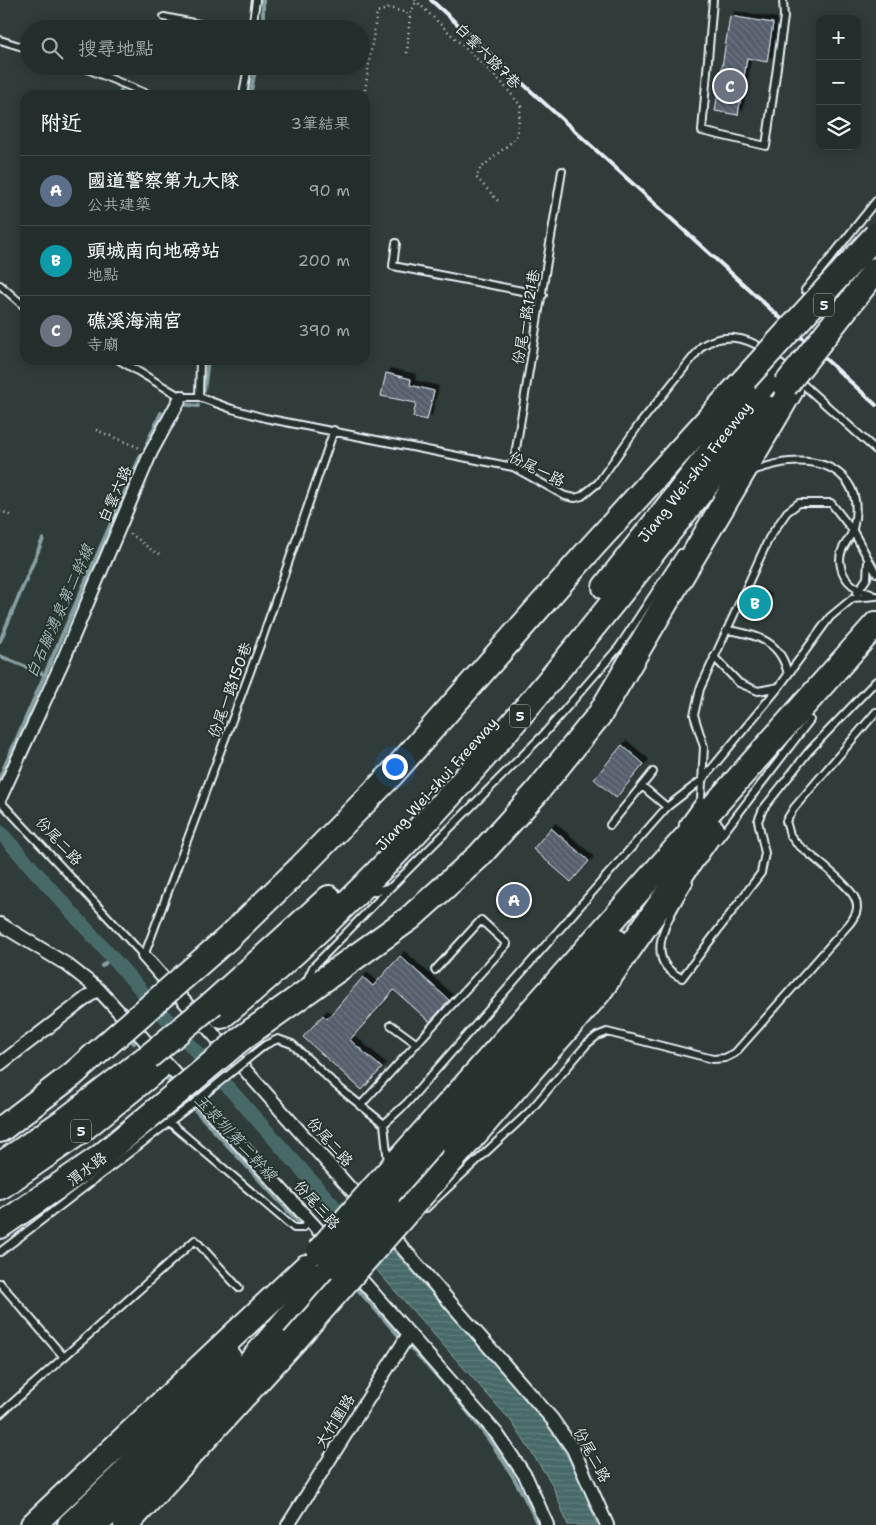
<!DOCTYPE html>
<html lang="zh-TW">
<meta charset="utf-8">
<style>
body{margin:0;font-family:"Shantell Sans","LXGW WenKai TC",sans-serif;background:#2f3938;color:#f1f3f6}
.controls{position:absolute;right:15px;top:15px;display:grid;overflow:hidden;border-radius:10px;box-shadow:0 2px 12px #0003}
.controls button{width:45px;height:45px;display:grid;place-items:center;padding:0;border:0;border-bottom:1px solid #404948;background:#232d2c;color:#f1f3f6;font:25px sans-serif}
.you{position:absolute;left:394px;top:766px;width:18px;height:18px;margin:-12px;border:4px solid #fff;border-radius:50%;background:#1a73e8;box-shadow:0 0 0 8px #1a73e833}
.badge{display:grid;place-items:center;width:32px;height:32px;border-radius:50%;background:#8c9099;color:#fff;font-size:16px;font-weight:700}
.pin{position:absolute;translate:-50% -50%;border:2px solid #fff;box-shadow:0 1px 5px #0006}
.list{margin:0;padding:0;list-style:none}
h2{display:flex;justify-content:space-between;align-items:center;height:65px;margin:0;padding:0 20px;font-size:21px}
h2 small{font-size:16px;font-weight:400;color:#a3a8a9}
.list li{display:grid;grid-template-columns:32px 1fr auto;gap:15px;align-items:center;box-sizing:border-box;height:70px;padding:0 20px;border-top:1px solid #404948}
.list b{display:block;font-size:19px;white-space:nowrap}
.list p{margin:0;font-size:16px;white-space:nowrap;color:#a3a8a9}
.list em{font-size:16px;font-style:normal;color:#a3a8a9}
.icon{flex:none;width:28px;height:28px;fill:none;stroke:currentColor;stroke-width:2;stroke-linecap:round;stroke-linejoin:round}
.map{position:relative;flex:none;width:876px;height:1525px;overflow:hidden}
.search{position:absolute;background:#232d2c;box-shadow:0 2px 12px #0003;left:20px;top:20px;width:350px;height:55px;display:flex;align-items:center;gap:12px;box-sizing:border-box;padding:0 18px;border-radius:28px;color:#a3a8a9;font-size:19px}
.panel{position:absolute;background:#232d2c;box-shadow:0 2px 12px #0003;left:20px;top:90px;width:350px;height:275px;border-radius:15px}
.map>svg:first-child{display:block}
.water{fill:url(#water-rules);stroke:#87a0a2}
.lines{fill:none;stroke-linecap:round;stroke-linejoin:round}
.stream{stroke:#87a0a2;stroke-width:4}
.canal{stroke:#466a69;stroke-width:14}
.building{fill:url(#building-back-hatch);stroke:#e8f1f8;filter:url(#shadow)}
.service-casing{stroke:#e8f1f8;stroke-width:10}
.minor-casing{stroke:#e8f1f8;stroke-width:16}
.motorway-casing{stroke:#e8f1f8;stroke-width:28}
.path{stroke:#e8f1f8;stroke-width:2.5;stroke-dasharray:1 4;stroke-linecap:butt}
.service{stroke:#26332d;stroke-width:6}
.minor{stroke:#26332d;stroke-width:12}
.motorway{stroke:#26332d;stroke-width:24}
.rail{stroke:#e8f1f8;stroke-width:4}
.service-bridge-casing{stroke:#e8f1f8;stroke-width:10;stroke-linecap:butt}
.motorway-bridge-casing{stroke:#e8f1f8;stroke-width:28;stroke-linecap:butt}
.service-bridge{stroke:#26332d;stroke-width:6}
.motorway-bridge{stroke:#26332d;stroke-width:24}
.labels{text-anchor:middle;stroke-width:4;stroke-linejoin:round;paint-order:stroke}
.shield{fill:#26332d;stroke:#aeb8bb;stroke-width:1}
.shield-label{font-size:14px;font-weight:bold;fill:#e8f1f8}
.street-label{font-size:15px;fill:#e8f1f8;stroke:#26332d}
.water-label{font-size:16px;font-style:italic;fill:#a7bbbf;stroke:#26332d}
</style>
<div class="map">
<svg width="876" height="1525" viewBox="0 0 876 1525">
<defs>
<pattern id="water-rules" width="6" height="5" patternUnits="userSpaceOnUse" patternTransform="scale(1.25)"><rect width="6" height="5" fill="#466a69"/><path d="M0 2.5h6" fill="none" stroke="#61807f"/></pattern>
<pattern id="building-back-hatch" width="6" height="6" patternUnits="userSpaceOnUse" patternTransform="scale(1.25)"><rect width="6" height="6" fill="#555f6c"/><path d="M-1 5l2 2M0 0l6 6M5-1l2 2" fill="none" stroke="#6d7682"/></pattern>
<filter id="shadow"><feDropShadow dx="4.5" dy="-4.5" stdDeviation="0" flood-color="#0009"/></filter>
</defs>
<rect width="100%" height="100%" fill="#2f3c3a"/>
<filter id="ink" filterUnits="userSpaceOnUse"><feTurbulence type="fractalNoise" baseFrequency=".02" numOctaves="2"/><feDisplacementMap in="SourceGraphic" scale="10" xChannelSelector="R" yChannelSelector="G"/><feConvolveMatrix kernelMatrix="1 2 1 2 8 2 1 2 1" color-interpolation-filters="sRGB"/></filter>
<g filter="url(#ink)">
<path class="water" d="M 390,1247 L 548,1423 L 579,1478 L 597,1525 L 568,1525 L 552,1484 L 511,1421 L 372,1265 Z"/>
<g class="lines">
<path class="stream" d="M 263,29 L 263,0
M 121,95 L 121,90
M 250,95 L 256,66
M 22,297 L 25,299
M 204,390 L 208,360
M 180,404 L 198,406
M 147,443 L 161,413
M 0,641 L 43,539
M 0,656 L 46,675
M 0,777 L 141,455
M 102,966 L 112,957
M 127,1036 L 134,1043
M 163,1074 L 173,1086
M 184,1098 L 302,1226
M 353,1284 L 399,1336
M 412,1349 C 462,1401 509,1458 538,1525"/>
<path class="canal" d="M 0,832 L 351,1225"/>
</g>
<path class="building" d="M 730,16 L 773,23 L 767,62 L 747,58 L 738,115 L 715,111 Z
M 386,373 L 411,379 L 410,385 L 434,391 L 427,420 L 413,417 L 416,403 L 381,396 Z
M 752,591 L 767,599 L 758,615 L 743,608 Z
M 622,745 L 644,764 L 616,798 L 594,779 Z
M 551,828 L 589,861 L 571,882 L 533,849 Z
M 400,956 L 449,1000 L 430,1022 L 394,990 L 350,1040 L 382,1068 L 362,1090 L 303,1037 L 323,1015 L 327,1019 L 363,977 L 373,986 Z"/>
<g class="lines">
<g class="service-casing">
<path id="service" d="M 713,0 L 702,131 L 766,146 L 784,17 L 783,0
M 164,17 L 223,29
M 252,29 L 256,0
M 0,40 L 29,49
M 80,66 L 150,95
M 243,95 L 248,66
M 396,243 L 393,266 L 543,295
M 0,285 L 25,307
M 805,290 L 876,201
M 773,357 L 789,372
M 119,360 L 181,397 L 199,397 L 232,409 L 265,418 L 513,467 L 565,496 L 575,498 L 582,496 L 598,483 L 638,426 L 702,346 C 722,333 745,336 765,350
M 797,379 L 876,450
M 199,397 L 200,360
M 513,467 L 562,171
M 752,471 C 764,467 776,463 789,462 C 834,458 865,482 853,529 C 850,541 840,546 840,560 C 841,580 854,589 871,594
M 857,593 L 867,578 L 868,561
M 727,630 C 757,634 782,642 788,675
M 714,657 L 739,683 L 758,691 L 779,687
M 642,786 L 667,807
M 0,801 L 144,956 L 260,645 L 334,430
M 683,824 L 701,799 L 704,747 L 694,715 L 700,689 L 769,538 L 787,512 L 799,503 L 831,503 L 853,531 L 876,573
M 610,825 L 653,772
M 718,840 L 810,720
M 689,883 C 672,912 638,959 682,978 L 761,873 L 765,853 L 758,821 L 763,809 L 809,751 L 876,681
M 368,893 L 391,887 L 543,735 L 619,647 L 681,553
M 306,982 L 313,967 L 390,888
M 391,1025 L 417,1044
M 255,1053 L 265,1045 L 278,1039 L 292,1044 L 338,1087 L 384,1124
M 360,1106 L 507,944 L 481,920 L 435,970
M 169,1122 L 294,1228 L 302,1228 L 311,1222
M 388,1163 L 384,1124 L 407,1103 L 667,807 L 703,779 L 779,687 L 830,617 L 853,598 L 876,596
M 426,1208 L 529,1112 L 587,1044 L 597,1036 L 607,1032 L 713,1059 L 725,1058 L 735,1053 L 850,923 C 855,916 859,910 856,901 C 852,886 810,855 796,843 L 790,835 L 786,821 L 794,808 L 876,712
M 0,1252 L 189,1107
M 0,1283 L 63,1356
M 0,1414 L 195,1240 L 239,1288"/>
</g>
<g class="minor-casing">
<path id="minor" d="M 0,798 L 64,658 L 151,452 L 181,397
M 0,924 L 66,964 L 98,989 L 330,1243
M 144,956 L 364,1204
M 0,1064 L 98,989
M 386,1229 L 552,1419 L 573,1449 L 607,1525
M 351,1268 L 497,1434 L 526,1477 L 547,1525
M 288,1525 L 409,1334"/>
</g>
<g class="motorway-casing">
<g id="motorway">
<path id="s1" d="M 605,587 L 772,374"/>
<path d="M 300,868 L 392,774 L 593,546 L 745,379"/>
<path d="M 213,1003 L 329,898"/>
<path d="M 222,1016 C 433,842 598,621 767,408"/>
<path d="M 242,1038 L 410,918 L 479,856 L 536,793 L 600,714 L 791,390"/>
<path d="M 0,1130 L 72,1075"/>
<path d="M 453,1159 L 599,992 L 712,830"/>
<path d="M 0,1165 L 68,1118 L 146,1058"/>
<path d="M 0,1187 L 77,1134 L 157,1069"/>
<path d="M 374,1188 L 876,624"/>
<path d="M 387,1203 L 616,941"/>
<path d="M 0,1226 L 99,1158 L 177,1093"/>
<path d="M 33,1525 L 306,1267"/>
<path d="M 70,1525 L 121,1476 L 229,1358"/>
<path d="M 95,1525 C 183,1448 256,1355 332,1266"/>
<path d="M 126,1525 L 294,1341"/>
</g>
</g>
<path class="path" d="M 415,0 L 502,83 L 521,106 L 516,138 L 480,169 L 476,177 L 499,202
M 407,53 L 410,14 L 416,2
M 365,90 L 377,12 L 390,8 L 410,14
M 96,430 L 140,448
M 0,510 L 13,517
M 130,534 C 142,540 148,551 161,554"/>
<use href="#service" class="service"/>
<use href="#minor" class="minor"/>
<use href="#motorway" class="motorway"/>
<path class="rail" d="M 431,0 L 876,405"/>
<g class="service-bridge-casing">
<path id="service-bridge" d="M 189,1107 L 255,1053"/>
</g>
<g class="motorway-bridge-casing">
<path id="motorway-bridge" d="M 745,379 L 876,235
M 785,386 L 876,270
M 148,1057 L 213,1003
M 72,1075 L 228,938 L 300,868
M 177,1093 L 242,1038
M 319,1251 L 374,1188
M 332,1266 L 387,1203
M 294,1341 L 453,1159"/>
</g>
<use href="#service-bridge" class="service-bridge"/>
<use href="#motorway-bridge" class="motorway-bridge"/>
</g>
</g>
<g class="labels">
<g class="shield">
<rect x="814" y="293.5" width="20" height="23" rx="4"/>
<rect x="510" y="704.5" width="20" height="23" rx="4"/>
<rect x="71" y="1119.5" width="20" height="23" rx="4"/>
</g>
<g class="shield-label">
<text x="824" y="310">5</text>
<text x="520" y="721">5</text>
<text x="81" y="1136">5</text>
</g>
<g class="street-label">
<text transform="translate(488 56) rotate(45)" y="5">白雲六路7巷</text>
<text transform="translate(526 317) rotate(-80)" y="5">份尾一路121巷</text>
<text transform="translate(537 469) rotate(26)" y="5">份尾一路</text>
<text dy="5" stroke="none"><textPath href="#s1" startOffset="146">Jiang Wei-shui Freeway</textPath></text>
<text transform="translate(115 494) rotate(-66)" y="5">白雲六路</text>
<text transform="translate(230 690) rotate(-70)" y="5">份尾一路150巷</text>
<text transform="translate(437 784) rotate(-48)" y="5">Jiang Wei-shui Freeway</text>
<text transform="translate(59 841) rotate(47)" y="5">份尾二路</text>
<text transform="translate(330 1142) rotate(48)" y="5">份尾二路</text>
<text transform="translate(87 1169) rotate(-37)" y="5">渭水路</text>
<text transform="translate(317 1205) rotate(48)" y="5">份尾三路</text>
<text transform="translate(335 1421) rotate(-58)" y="5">大竹圍路</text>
<text transform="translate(592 1455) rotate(62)" y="5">份尾二路</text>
</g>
<g class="water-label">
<text transform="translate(59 611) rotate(-66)" y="6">白石腳湧泉第二幹線</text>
<text transform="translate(236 1137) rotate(47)" y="6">玉泉圳第二幹線</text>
</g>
</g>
</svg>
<div class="controls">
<button>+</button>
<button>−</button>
<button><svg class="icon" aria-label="layers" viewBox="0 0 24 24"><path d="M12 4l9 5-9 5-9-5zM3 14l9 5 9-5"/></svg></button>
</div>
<div class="you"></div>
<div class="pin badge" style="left:514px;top:900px;background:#5c6f8a">A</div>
<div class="pin badge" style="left:755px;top:603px;background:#0f9aa8">B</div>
<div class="pin badge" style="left:730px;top:86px;background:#6b7280">C</div>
<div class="search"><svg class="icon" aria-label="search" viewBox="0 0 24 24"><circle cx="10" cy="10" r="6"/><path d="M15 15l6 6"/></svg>搜尋地點</div>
<section class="panel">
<h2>附近<small>3筆結果</small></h2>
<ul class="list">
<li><span class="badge" style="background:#5c6f8a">A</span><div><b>國道警察第九大隊</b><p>公共建築</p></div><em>90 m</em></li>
<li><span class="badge" style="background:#0f9aa8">B</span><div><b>頭城南向地磅站</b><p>地點</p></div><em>200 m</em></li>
<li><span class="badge" style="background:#6b7280">C</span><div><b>礁溪海湳宮</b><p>寺廟</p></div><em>390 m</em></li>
</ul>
</section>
</div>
